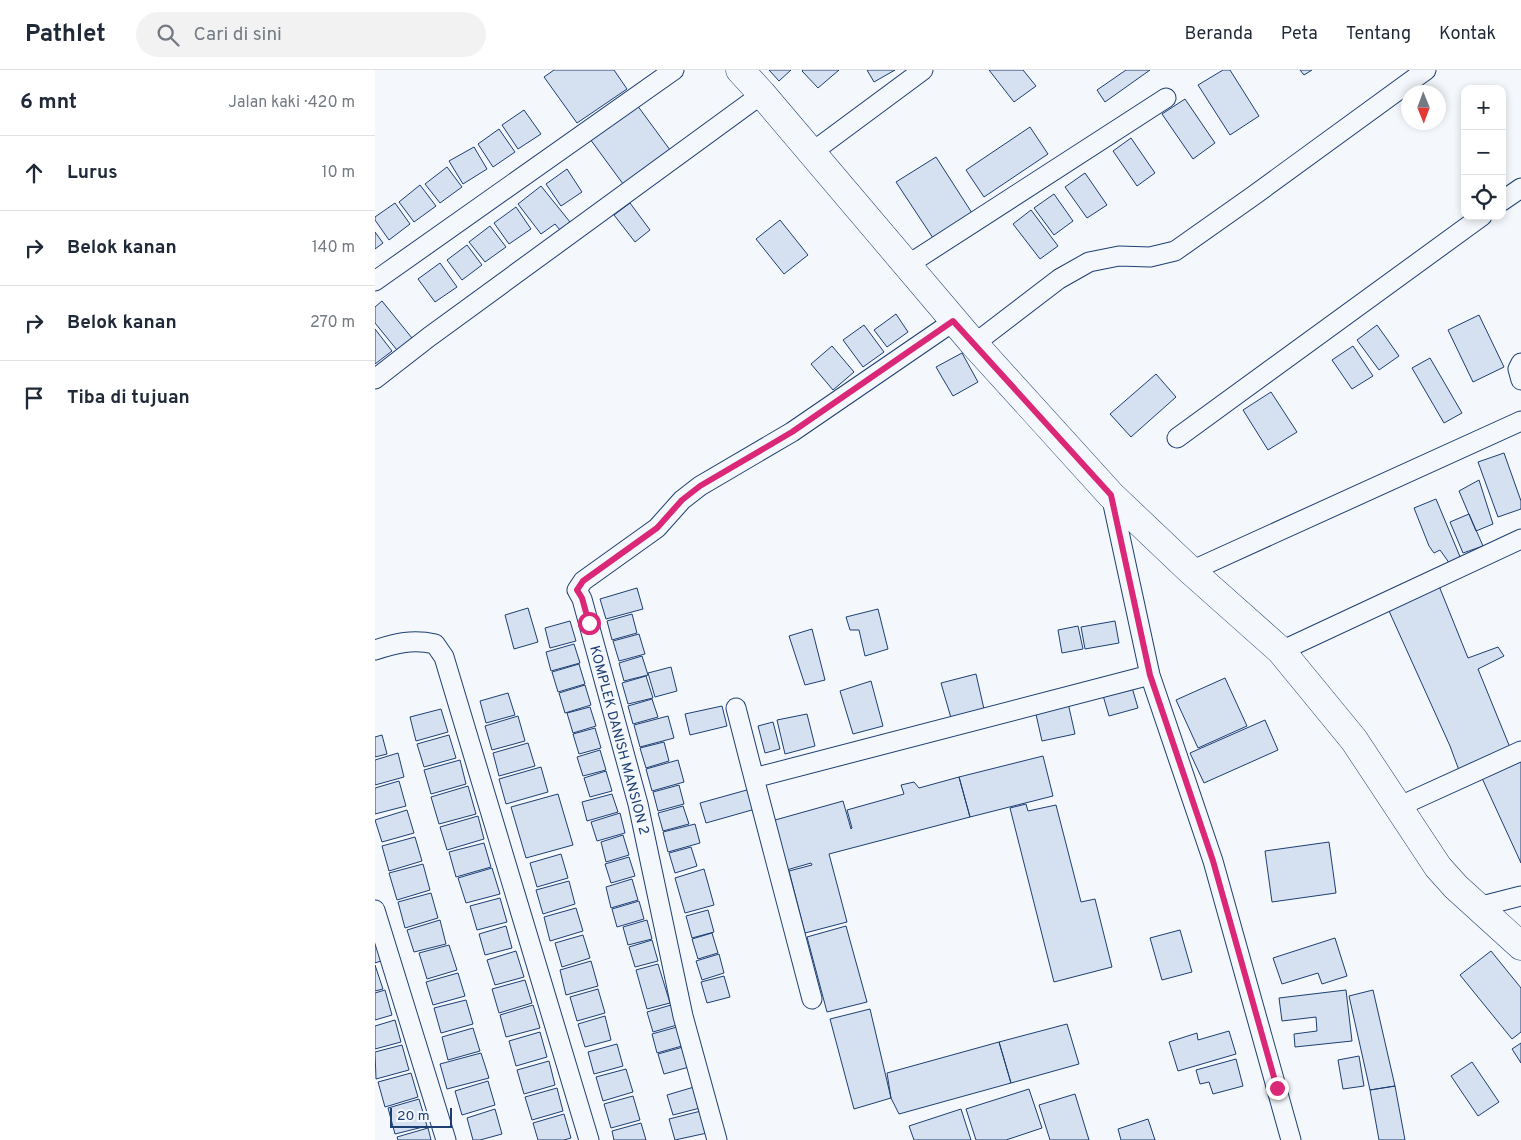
<!DOCTYPE html>
<html lang="id">
<meta charset="utf-8">
<style>
body{margin:0;font-family:Overpass,sans-serif;background:#f2f2f3;color:#1f2937}
.controls{position:absolute;right:15px;top:15px;display:grid;overflow:hidden;border-radius:10px;box-shadow:0 2px 8px #0003}
.controls button{width:45px;height:45px;display:grid;place-items:center;padding:0;border:0;border-bottom:1px solid #e0e1e3;background:#fff;color:#1f2937;font:25px sans-serif}
.compass{position:absolute;left:1026px;top:15px;width:45px;height:45px;border-radius:50%;background:#fff;box-shadow:0 2px 8px #0003;rotate:179deg}
.scale{position:absolute;left:15px;bottom:12px;width:62px;box-sizing:border-box;padding-left:5px;border:2px solid #1d3f73;border-top:0;font-size:14px;line-height:18px;white-space:nowrap;color:#1d3f73;-webkit-text-stroke:4px #f4f7fb;paint-order:stroke}
.stop{position:absolute;width:15px;height:15px;margin:-11px;border:4px solid #db2777;border-radius:50%;background:#fff}
.stop.end{background:#db2777;border-color:#fff;box-shadow:0 1px 5px #0008}
.list{margin:0;padding:0;list-style:none}
h2{display:flex;justify-content:space-between;align-items:center;height:65px;margin:0;padding:0 20px;font-size:21px}
h2 small{font-size:16px;font-weight:400;color:#747a83}
.list li{display:grid;grid-template-columns:32px 1fr auto;gap:15px;align-items:center;box-sizing:border-box;height:75px;padding:0 20px;border-top:1px solid #e0e1e3}
.list b{display:block;font-size:19px;white-space:nowrap}
.list em{font-size:16px;font-style:normal;color:#747a83}
.icon{flex:none;width:28px;height:28px;fill:none;stroke:currentColor;stroke-width:2;stroke-linecap:round;stroke-linejoin:round}
.map{position:relative;flex:none;width:1146px;height:1070px;overflow:hidden}
header{display:flex;align-items:center;gap:30px;box-sizing:border-box;height:70px;padding:0 25px;background:#fff;border-bottom:1px solid #e0e1e3}
header strong{font-size:24px}
nav{display:flex;gap:28px;margin-inline-start:auto;font-size:18px}
.search{width:350px;height:45px;background:#f2f2f3;display:flex;align-items:center;gap:12px;box-sizing:border-box;padding:0 18px;border-radius:28px;color:#747a83;font-size:19px}
main{display:flex}
aside{flex:1;background:#fff}
.map>svg:first-child{display:block}
.building{fill:#d5e0f0;stroke:#1d3f73}
.lines{fill:none;stroke-linecap:round;stroke-linejoin:round}
.minor-casing{stroke:#1d3f73;stroke-width:21}
.primary-casing{stroke:#1d3f73;stroke-width:29}
.minor{stroke:#f4f7fb;stroke-width:19}
.primary{stroke:#f4f7fb;stroke-width:28}
.route{stroke:#db2777;stroke-width:6}
.labels{text-anchor:middle;stroke-width:4;stroke-linejoin:round;paint-order:stroke}
.street-label{font-size:14px;fill:#1d3f73;stroke:#f4f7fb}
</style>
<header>
<strong>Pathlet</strong>
<div class="search"><svg class="icon" aria-label="search" viewBox="0 0 24 24"><circle cx="10" cy="10" r="6"/><path d="M15 15l6 6"/></svg>Cari di sini</div>
<nav><a>Beranda</a><a>Peta</a><a>Tentang</a><a>Kontak</a></nav>
</header>
<main>
<aside>
<h2>6 mnt<small>Jalan kaki · 420 m</small></h2>
<ul class="list">
<li><svg class="icon" aria-label="ahead" viewBox="0 0 24 24"><path d="M12 20V5M6 11l6-6 6 6"/></svg><div><b>Lurus</b></div><em>10 m</em></li>
<li><svg class="icon" aria-label="right" viewBox="0 0 24 24"><path d="M7 20v-9h11M14 6l5 5-5 5"/></svg><div><b>Belok kanan</b></div><em>140 m</em></li>
<li><svg class="icon" aria-label="right" viewBox="0 0 24 24"><path d="M7 20v-9h11M14 6l5 5-5 5"/></svg><div><b>Belok kanan</b></div><em>270 m</em></li>
<li><svg class="icon" aria-label="arrive" viewBox="0 0 24 24"><path d="M6 21V4h12l-3 4 3 4H6"/></svg><div><b>Tiba di tujuan</b></div></li>
</ul>
</aside>
<div class="map">
<svg width="1146" height="1070" viewBox="0 0 1146 1070">
<rect width="100%" height="100%" fill="#f4f7fb"/>
<path class="building" d="M 179,0 L 239,0 L 252,19 L 202,53 L 169,7 Z
M 394,0 L 416,0 L 404,11 Z
M 428,0 L 464,0 L 443,18 L 427,1 Z
M 492,0 L 520,0 L 499,12 Z
M 614,0 L 648,0 L 661,16 L 639,32 Z
M 751,0 L 775,0 L 730,32 L 722,20 Z
M 848,0 L 855,0 L 884,46 L 855,65 L 823,15 Z
M 925,0 L 937,0 L 929,5 Z
M 810,29 L 840,73 L 818,89 L 787,44 Z
M 262,35 L 298,84 L 251,118 L 215,69 Z
M 149,40 L 166,64 L 143,79 L 127,55 Z
M 655,57 L 673,84 L 609,127 L 591,100 Z
M 124,59 L 140,82 L 118,97 L 103,74 Z
M 756,68 L 780,103 L 762,116 L 738,81 Z
M 99,77 L 112,99 L 88,114 L 74,91 Z
M 561,87 L 597,143 L 558,168 L 521,112 Z
M 72,97 L 87,117 L 65,133 L 50,114 Z
M 192,99 L 207,122 L 186,136 L 171,114 Z
M 710,103 L 732,135 L 712,148 L 690,117 Z
M 45,115 L 61,136 L 39,152 L 24,132 Z
M 166,116 L 195,152 L 185,160 L 180,154 L 166,164 L 143,134 Z
M 679,124 L 698,151 L 679,165 L 659,138 Z
M 20,133 L 35,154 L 14,170 L 0,150 L 0,147 Z
M 255,133 L 275,160 L 260,172 L 239,145 Z
M 141,137 L 156,159 L 134,174 L 119,153 Z
M 656,140 L 683,176 L 665,189 L 638,154 Z
M 405,150 L 433,185 L 409,204 L 381,169 Z
M 115,156 L 131,177 L 110,192 L 94,172 Z
M 0,162 L 8,173 L 0,179 Z
M 92,175 L 107,195 L 87,210 L 72,190 Z
M 65,193 L 82,217 L 60,232 L 43,209 Z
M 7,231 L 37,268 L 22,280 L 0,253 L 0,237 Z
M 521,244 L 533,262 L 512,277 L 499,260 Z
M 1104,245 L 1129,297 L 1098,312 L 1073,260 Z
M 489,255 L 509,282 L 488,297 L 468,270 Z
M 1002,255 L 1024,286 L 1004,300 L 982,270 Z
M 0,259 L 17,281 L 0,294 Z
M 457,276 L 479,302 L 458,320 L 436,294 Z
M 978,276 L 998,306 L 977,319 L 957,290 Z
M 587,283 L 603,312 L 578,326 L 561,297 Z
M 1055,288 L 1087,343 L 1069,353 L 1037,298 Z
M 781,304 L 801,327 L 756,367 L 735,344 Z
M 896,322 L 922,362 L 893,380 L 868,340 Z
M 1129,383 L 1146,431 L 1146,439 L 1123,447 L 1103,392 Z
M 1104,410 L 1118,454 L 1101,461 L 1084,421 Z
M 1061,429 L 1086,489 L 1075,494 L 1065,480 L 1059,483 L 1054,476 L 1039,438 Z
M 1094,444 L 1108,476 L 1088,483 L 1075,452 Z
M 1064,516 L 1093,588 L 1123,577 L 1129,586 L 1103,599 L 1136,680 L 1085,703 L 1075,676 L 1014,541 Z
M 262,518 L 268,539 L 231,549 L 225,529 Z
M 153,538 L 163,572 L 139,579 L 130,545 Z
M 503,539 L 513,579 L 490,586 L 484,560 L 475,560 L 471,547 Z
M 257,544 L 262,563 L 237,570 L 232,551 Z
M 195,551 L 201,571 L 175,578 L 170,558 Z
M 740,551 L 744,573 L 710,579 L 706,557 Z
M 703,556 L 708,579 L 687,583 L 683,560 Z
M 437,559 L 450,610 L 430,615 L 414,566 Z
M 264,564 L 270,584 L 244,591 L 238,571 Z
M 199,574 L 205,593 L 176,601 L 171,582 Z
M 267,586 L 273,605 L 249,611 L 244,593 Z
M 204,594 L 210,614 L 183,622 L 177,602 Z
M 296,597 L 302,621 L 280,627 L 273,603 Z
M 601,604 L 609,639 L 576,648 L 566,613 Z
M 271,606 L 278,628 L 253,634 L 247,613 Z
M 850,608 L 872,656 L 823,678 L 801,630 Z
M 496,611 L 508,656 L 478,664 L 465,621 Z
M 756,614 L 763,638 L 734,646 L 727,622 Z
M 210,615 L 216,635 L 190,643 L 184,623 Z
M 133,623 L 140,645 L 111,653 L 105,631 Z
M 277,629 L 283,647 L 258,654 L 253,636 Z
M 693,633 L 700,664 L 667,671 L 660,640 Z
M 347,636 L 352,656 L 315,665 L 310,644 Z
M 215,637 L 221,656 L 198,663 L 192,643 Z
M 66,639 L 73,662 L 41,671 L 35,647 Z
M 432,644 L 440,676 L 410,684 L 402,650 Z
M 143,646 L 150,671 L 117,680 L 110,656 Z
M 293,646 L 299,668 L 265,677 L 259,655 Z
M 890,650 L 903,680 L 829,713 L 815,683 Z
M 398,652 L 405,679 L 390,683 L 383,656 Z
M 220,658 L 226,678 L 204,684 L 198,664 Z
M 7,665 L 12,684 L 0,687 L 0,667 Z
M 74,665 L 81,688 L 49,697 L 42,674 Z
M 289,672 L 294,691 L 271,698 L 265,678 Z
M 153,673 L 160,696 L 124,706 L 118,683 Z
M 225,680 L 231,700 L 208,706 L 202,687 Z
M 23,683 L 29,707 L 0,715 L 0,690 Z
M 668,686 L 678,726 L 595,747 L 584,707 Z
M 1146,688 L 1146,793 L 1106,706 Z
M 85,690 L 91,714 L 56,724 L 49,700 Z
M 303,690 L 309,712 L 277,721 L 271,699 Z
M 166,697 L 173,722 L 131,734 L 124,709 Z
M 231,701 L 237,721 L 215,727 L 209,708 Z
M 584,707 L 595,747 L 454,784 L 472,852 L 430,863 L 414,801 L 437,795 L 436,793 L 408,801 L 393,752 L 468,731 L 476,759 L 477,758 L 472,740 L 529,724 L 526,715 L 539,712 L 544,718 Z
M 24,711 L 31,736 L 0,744 L 0,718 Z
M 304,715 L 309,734 L 283,741 L 278,722 Z
M 93,716 L 101,744 L 64,754 L 56,727 Z
M 379,718 L 384,738 L 331,753 L 325,733 Z
M 183,724 L 198,775 L 151,788 L 136,737 Z
M 237,724 L 243,742 L 212,751 L 207,732 Z
M 651,734 L 653,741 L 681,735 L 706,832 L 720,829 L 737,897 L 679,912 L 635,738 Z
M 308,736 L 314,754 L 288,761 L 283,743 Z
M 32,740 L 39,763 L 7,772 L 0,750 Z
M 245,743 L 250,763 L 222,771 L 216,752 Z
M 103,746 L 109,769 L 72,780 L 65,757 Z
M 320,754 L 325,773 L 293,782 L 288,762 Z
M 248,765 L 254,785 L 231,792 L 226,772 Z
M 40,767 L 47,791 L 14,801 L 7,776 Z
M 954,772 L 961,823 L 897,832 L 890,781 Z
M 109,773 L 116,797 L 81,807 L 74,782 Z
M 316,777 L 322,796 L 300,803 L 294,783 Z
M 186,784 L 193,808 L 162,817 L 155,793 Z
M 254,787 L 260,806 L 236,813 L 230,794 Z
M 48,794 L 55,820 L 22,830 L 14,803 Z
M 117,798 L 125,824 L 91,833 L 83,808 Z
M 329,799 L 339,835 L 310,843 L 300,808 Z
M 257,809 L 263,830 L 236,838 L 231,817 Z
M 194,811 L 200,834 L 168,844 L 161,820 Z
M 56,823 L 63,848 L 30,858 L 23,832 Z
M 125,828 L 132,852 L 102,860 L 95,836 Z
M 264,831 L 269,849 L 242,857 L 237,839 Z
M 201,838 L 208,861 L 175,871 L 169,847 Z
M 333,840 L 339,862 L 317,868 L 311,846 Z
M 65,850 L 71,874 L 39,882 L 32,860 Z
M 272,850 L 277,869 L 253,875 L 248,857 Z
M 131,856 L 137,878 L 110,885 L 104,864 Z
M 471,856 L 492,932 L 452,942 L 432,867 Z
M 805,860 L 817,902 L 787,910 L 775,868 Z
M 337,863 L 343,883 L 323,889 L 317,869 Z
M 208,865 L 215,888 L 187,897 L 180,873 Z
M 0,868 L 6,891 L 0,893 Z
M 960,868 L 972,906 L 947,914 L 943,903 L 907,914 L 898,888 Z
M 277,870 L 283,891 L 260,897 L 254,877 Z
M 74,875 L 82,900 L 52,909 L 44,883 Z
M 141,881 L 149,907 L 120,915 L 112,890 Z
M 1116,881 L 1146,918 L 1146,962 L 1137,969 L 1085,905 Z
M 344,884 L 349,903 L 327,910 L 321,891 Z
M 216,891 L 223,916 L 191,925 L 185,900 Z
M 283,894 L 295,933 L 272,939 L 261,900 Z
M 0,895 L 8,919 L 0,921 Z
M 83,903 L 90,926 L 58,935 L 51,912 Z
M 349,906 L 355,927 L 332,933 L 326,912 Z
M 150,910 L 157,933 L 124,943 L 117,919 Z
M 223,919 L 230,943 L 202,951 L 195,927 Z
M 10,920 L 17,945 L 0,950 L 0,923 Z
M 971,920 L 977,971 L 920,977 L 919,964 L 942,961 L 941,947 L 907,951 L 904,928 Z
M 998,920 L 1020,1016 L 995,1020 L 974,926 Z
M 91,930 L 98,954 L 66,963 L 59,938 Z
M 158,935 L 165,958 L 131,967 L 125,945 Z
M 296,935 L 302,955 L 278,962 L 272,942 Z
M 495,939 L 516,1028 L 479,1039 L 455,949 Z
M 230,946 L 236,970 L 210,977 L 203,954 Z
M 20,950 L 26,972 L 0,979 L 0,956 Z
M 692,954 L 704,994 L 636,1013 L 624,972 Z
M 302,957 L 307,976 L 282,983 L 277,964 Z
M 98,958 L 105,981 L 73,990 L 67,967 Z
M 854,961 L 861,984 L 803,1001 L 794,972 L 822,963 L 823,970 Z
M 165,962 L 172,987 L 141,996 L 134,971 Z
M 624,972 L 636,1013 L 524,1044 L 516,1028 L 512,1003 Z
M 1146,973 L 1146,993 L 1137,979 Z
M 242,974 L 248,996 L 219,1004 L 213,982 Z
M 27,975 L 34,1000 L 1,1009 L 0,982 Z
M 308,977 L 314,997 L 289,1004 L 283,984 Z
M 106,983 L 114,1008 L 72,1019 L 65,994 Z
M 984,986 L 989,1016 L 968,1019 L 963,990 Z
M 861,989 L 868,1016 L 838,1024 L 834,1012 L 825,1014 L 821,1000 Z
M 174,991 L 180,1015 L 149,1024 L 142,1000 Z
M 1097,992 L 1124,1032 L 1103,1046 L 1076,1006 Z
M 251,999 L 258,1022 L 228,1031 L 221,1007 Z
M 36,1003 L 43,1027 L 10,1037 L 3,1012 Z
M 113,1011 L 120,1035 L 87,1045 L 80,1021 Z
M 1020,1016 L 1030,1070 L 1004,1070 L 995,1020 Z
M 319,1017 L 325,1038 L 298,1045 L 292,1025 Z
M 182,1018 L 188,1041 L 157,1050 L 150,1027 Z
M 654,1019 L 667,1058 L 631,1070 L 601,1070 L 591,1039 Z
M 700,1024 L 714,1070 L 675,1070 L 664,1035 Z
M 258,1026 L 265,1050 L 236,1058 L 229,1034 Z
M 44,1029 L 52,1056 L 20,1064 L 13,1038 Z
M 120,1039 L 127,1064 L 105,1070 L 98,1070 L 92,1048 Z
M 586,1039 L 596,1070 L 539,1070 L 534,1056 Z
M 326,1041 L 332,1063 L 300,1070 L 294,1049 Z
M 189,1044 L 196,1068 L 189,1070 L 163,1070 L 158,1053 Z
M 773,1049 L 780,1070 L 746,1070 L 743,1059 Z
M 266,1053 L 271,1070 L 239,1070 L 237,1061 Z
M 53,1058 L 56,1070 L 23,1070 L 22,1067 Z"/>
<g class="lines">
<g class="minor-casing">
<path id="minor" d="M 436,83 L 548,0
M 1127,131 L 1146,118
M 531,196 L 791,28
M 0,211 L 299,0
M 599,274 L 684,209 L 714,192 L 744,186 L 775,187 L 800,181 L 878,126 L 1051,0
M 1146,293 L 1143,299 L 1146,310
M 0,309 L 54,267 L 387,24
M 802,368 L 1107,146
M 736,425 L 775,605 L 838,791 L 916,1070
M 816,501 L 1146,351
M 0,580 C 21,573 38,569 60,574 L 69,587 L 214,1070
M 906,581 L 1146,469
M 361,638 L 379,708
M 1023,737 L 1146,681
M 1103,837 L 1146,826
M 0,840 L 71,1070
M 437,929 L 379,708 L 775,605
M 342,1070 L 308,946 L 263,734 L 207,529 L 202,520 L 208,511 L 282,458 L 307,430 L 325,416 L 417,362 L 579,251"/>
</g>
<g class="primary-casing">
<path id="primary" d="M 365,0 L 387,24 L 599,274 L 736,425 L 816,501 L 906,581 L 979,670 L 1063,797 L 1081,817 L 1146,876"/>
</g>
<use href="#minor" class="minor"/>
<use href="#primary" class="primary"/>
</g>
<g class="lines">
<path class="route" d="M 214,553 L 207,528 L 202,520 L 208,511 L 282,458 L 307,430 L 325,416 L 417,362 L 578,251 L 736,425 L 775,605 L 838,791 L 902,1018"/>
</g>
<g class="labels">
<g class="street-label">
<text transform="translate(245 670) rotate(75)" y="5">KOMPLEK DANISH MANSION 2</text>
</g>
</g>
</svg>
<div class="controls">
<button>+</button>
<button>−</button>
<button><svg class="icon" aria-label="locate" viewBox="0 0 24 24"><circle cx="12" cy="12" r="6"/><path d="M12 2v4M12 18v4M2 12h4M18 12h4"/></svg></button>
</div>
<svg class="compass" viewBox="-18 -18 36 36"><path d="M0-13l5 13h-10z" fill="#e53935"/><path d="M0 13l5-13h-10z" fill="#747a83"/></svg>
<div class="scale">20 m</div>
<div class="stop" style="left:214px;top:553px"></div>
<div class="stop end" style="left:902px;top:1018px"></div>
</div>
</main>
